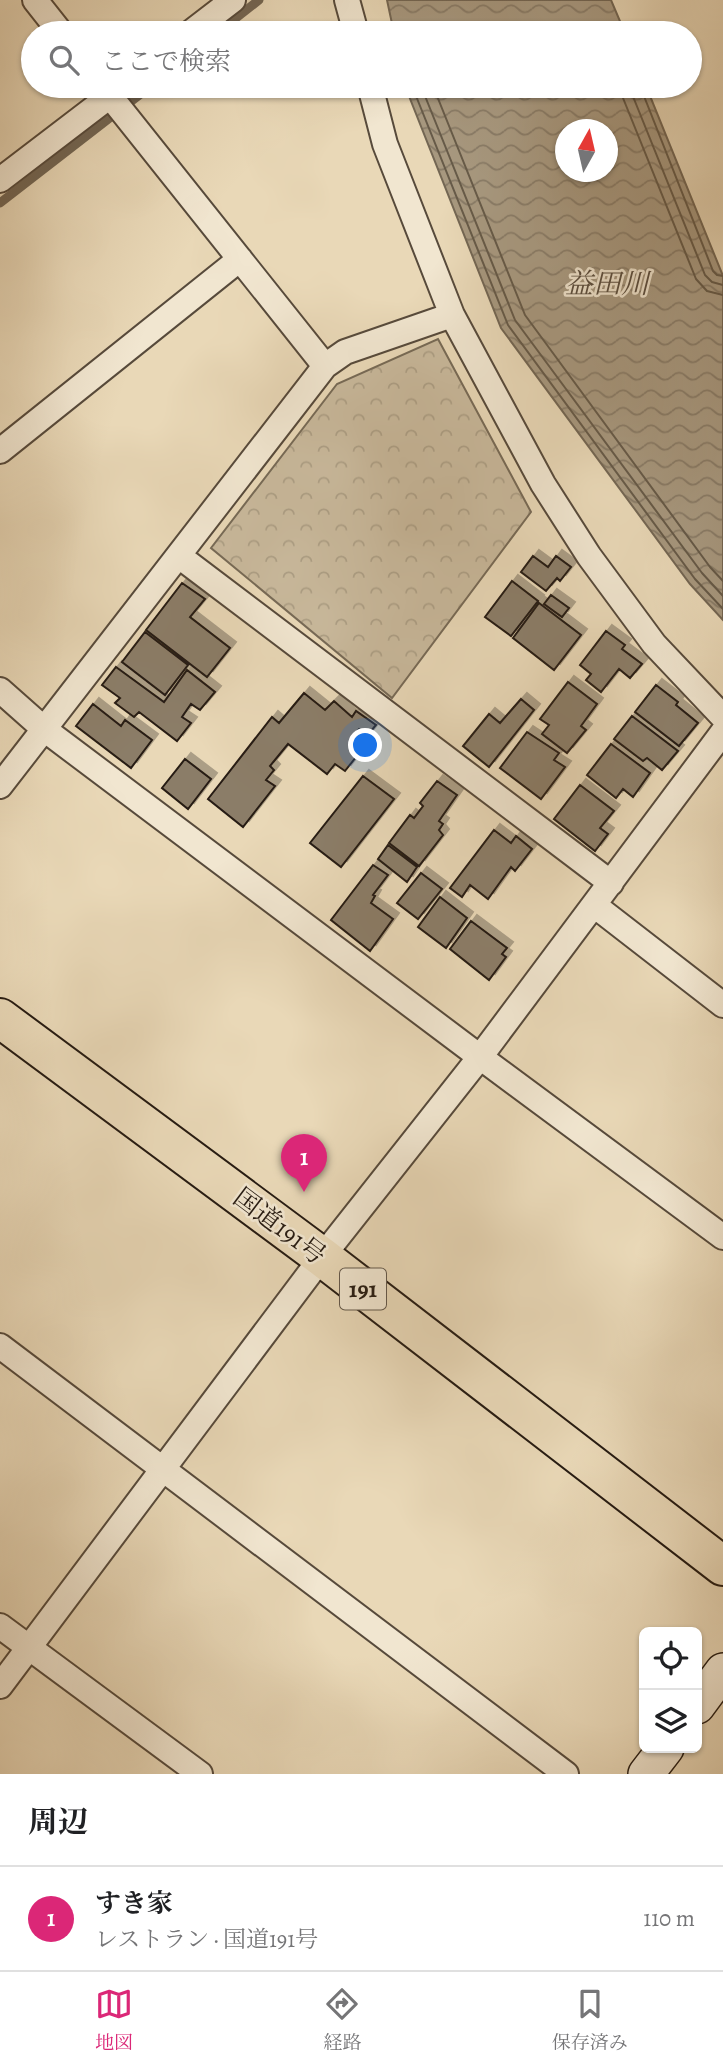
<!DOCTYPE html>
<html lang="ja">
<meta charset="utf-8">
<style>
body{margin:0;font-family:Alegreya,"Noto Serif JP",serif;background:#f6f6f6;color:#202124}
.controls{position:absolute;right:21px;bottom:21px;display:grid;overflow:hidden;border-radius:10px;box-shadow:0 2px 5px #0004}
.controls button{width:63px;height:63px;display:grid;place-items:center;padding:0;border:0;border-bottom:2px solid #e0e0e0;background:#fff;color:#202124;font:35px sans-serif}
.compass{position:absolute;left:555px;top:119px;width:63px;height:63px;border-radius:50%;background:#fff;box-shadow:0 2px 5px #0004;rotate:8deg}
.you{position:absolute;left:366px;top:746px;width:24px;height:24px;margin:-18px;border:5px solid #fff;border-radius:50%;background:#1a73e8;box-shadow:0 0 0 10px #1a73e833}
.badge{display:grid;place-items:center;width:46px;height:46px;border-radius:50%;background:#db2777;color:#fff;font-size:23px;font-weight:700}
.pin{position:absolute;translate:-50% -58px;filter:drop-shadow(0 2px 4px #0008)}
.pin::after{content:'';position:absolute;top:37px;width:24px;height:21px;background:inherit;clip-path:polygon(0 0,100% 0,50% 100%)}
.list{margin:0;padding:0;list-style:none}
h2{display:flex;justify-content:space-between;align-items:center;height:91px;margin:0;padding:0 28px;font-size:30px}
h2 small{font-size:23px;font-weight:400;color:#757577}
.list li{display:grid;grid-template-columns:46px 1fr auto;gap:21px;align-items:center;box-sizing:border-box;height:105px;padding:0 28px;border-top:2px solid #e0e0e0}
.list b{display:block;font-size:26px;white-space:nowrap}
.list p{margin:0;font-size:23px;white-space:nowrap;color:#757577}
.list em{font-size:23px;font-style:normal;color:#757577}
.icon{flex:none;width:38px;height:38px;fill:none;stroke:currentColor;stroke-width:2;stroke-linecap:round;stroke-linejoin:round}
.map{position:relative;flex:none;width:723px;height:1774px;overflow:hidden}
.search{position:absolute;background:#fff;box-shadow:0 2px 5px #0004;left:21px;right:21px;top:21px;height:77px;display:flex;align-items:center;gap:18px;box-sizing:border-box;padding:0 24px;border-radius:38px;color:#757577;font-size:26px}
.sheet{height:196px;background:#fff}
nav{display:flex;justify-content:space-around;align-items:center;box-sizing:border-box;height:98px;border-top:2px solid #e0e0e0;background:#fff;font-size:19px;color:#757577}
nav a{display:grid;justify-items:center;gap:4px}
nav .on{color:#db2777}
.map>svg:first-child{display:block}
.park{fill:url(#park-crowns);stroke:#776a56;stroke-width:2}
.water{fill:url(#water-waves);stroke:#736653;stroke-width:2;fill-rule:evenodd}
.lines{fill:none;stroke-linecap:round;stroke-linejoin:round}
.shore{stroke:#665a48;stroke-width:2}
.stream{stroke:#736653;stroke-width:9}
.building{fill:#8b7d68;stroke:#261b12;stroke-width:2;filter:url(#shadow)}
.street-casing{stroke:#574a3b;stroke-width:28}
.secondary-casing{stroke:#261b12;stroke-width:38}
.highway-casing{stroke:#261b12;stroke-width:42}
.street{stroke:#f1e6d0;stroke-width:24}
.secondary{stroke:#f1e6d0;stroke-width:35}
.highway{stroke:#e9d8b7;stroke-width:38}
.labels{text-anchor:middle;stroke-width:5;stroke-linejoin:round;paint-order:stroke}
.shield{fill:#f1e6d0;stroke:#63584b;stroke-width:2}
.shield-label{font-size:24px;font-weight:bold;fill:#261b12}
.street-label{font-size:26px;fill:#261b12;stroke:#f1e6d0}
.water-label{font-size:28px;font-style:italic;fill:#5a4d3e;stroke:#f1e6d0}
</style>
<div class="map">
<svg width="723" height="1774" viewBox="0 0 723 1774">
<defs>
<pattern id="park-crowns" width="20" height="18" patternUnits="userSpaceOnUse" patternTransform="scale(1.75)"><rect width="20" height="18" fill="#c8b89b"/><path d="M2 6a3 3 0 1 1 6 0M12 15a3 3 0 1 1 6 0" fill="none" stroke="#ac9e84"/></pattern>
<pattern id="water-waves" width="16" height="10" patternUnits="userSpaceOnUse" patternTransform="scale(1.75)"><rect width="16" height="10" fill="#a7987f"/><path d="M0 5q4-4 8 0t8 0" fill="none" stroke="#887b67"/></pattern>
<filter id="shadow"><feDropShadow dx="6" dy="-6" stdDeviation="0" flood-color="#0004"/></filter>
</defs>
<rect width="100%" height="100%" fill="#e9d8b7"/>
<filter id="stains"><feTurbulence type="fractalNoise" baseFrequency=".00286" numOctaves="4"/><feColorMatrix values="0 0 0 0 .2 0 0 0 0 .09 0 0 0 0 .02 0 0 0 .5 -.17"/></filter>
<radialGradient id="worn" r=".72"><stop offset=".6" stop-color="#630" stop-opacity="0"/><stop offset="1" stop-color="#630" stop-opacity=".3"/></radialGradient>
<path class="park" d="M 438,339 L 531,512 L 392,698 L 211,548 L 337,384 Z"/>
<path class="water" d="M 387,0 L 611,0 L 625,33 L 394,33 Z
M 405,86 L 646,86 L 723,276 L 723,620 L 690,584 L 501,328 ZM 566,130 L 608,130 L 608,172 L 566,172 Z"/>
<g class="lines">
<path class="shore" d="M 412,86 L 508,325 L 695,579 L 723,609
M 421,86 L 515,320 L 702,573 L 723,596
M 433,86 L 525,315 L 710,567 L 723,581
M 621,86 L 623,98 L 696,279 L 707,291 L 723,295
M 631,86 L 632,94 L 705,275 L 712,282 L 723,285
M 640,86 L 713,271 L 717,275 L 723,276"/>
<path class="stream" d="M 217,33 L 259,0
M 0,203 L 151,86"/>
</g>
<path class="building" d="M 533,556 L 548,567 L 556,556 L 571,567 L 560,581 L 557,578 L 546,591 L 521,572 Z
M 512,581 L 538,601 L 511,636 L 485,617 Z
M 182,583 L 205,599 L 190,617 L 230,648 L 207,677 L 146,630 Z
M 551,595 L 569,608 L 562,617 L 544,604 Z
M 539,603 L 581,635 L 554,670 L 513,638 Z
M 606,631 L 625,645 L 622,649 L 642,664 L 630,678 L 619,669 L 601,692 L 586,680 L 591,674 L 580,665 Z
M 145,632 L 188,665 L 165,695 L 122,662 Z
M 116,667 L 164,702 L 187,670 L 215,692 L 200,710 L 191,704 L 182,717 L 191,723 L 177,741 L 139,712 L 134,717 L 115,703 L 120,698 L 102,685 Z
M 568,682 L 597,704 L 581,726 L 586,730 L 567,753 L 542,734 L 549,725 L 540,719 Z
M 656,685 L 678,702 L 676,705 L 698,723 L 679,746 L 635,712 Z
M 304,693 L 325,710 L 334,701 L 352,717 L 356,711 L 376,725 L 367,736 L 359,729 L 354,734 L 367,743 L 345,771 L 335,764 L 327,774 L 288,744 L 270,766 L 274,770 L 266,780 L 275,786 L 243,827 L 208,799 L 272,717 L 279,723 Z
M 521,699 L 534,710 L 489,767 L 463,746 L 489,714 L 500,723 Z
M 93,704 L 121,726 L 125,720 L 152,740 L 131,768 L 76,726 Z
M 632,716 L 678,751 L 662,770 L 647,758 L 643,761 L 614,739 Z
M 527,732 L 559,753 L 554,760 L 565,767 L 541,799 L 500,768 Z
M 611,744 L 650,773 L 633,797 L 623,789 L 616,798 L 587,775 Z
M 185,759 L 211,779 L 188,809 L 162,788 Z
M 363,776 L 394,799 L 341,867 L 310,843 Z
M 437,781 L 457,795 L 439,821 L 443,824 L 439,830 L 443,835 L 419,866 L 389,843 L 410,815 L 414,818 L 423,806 L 420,803 Z
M 580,785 L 614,811 L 600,828 L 608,834 L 595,851 L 554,819 Z
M 494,830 L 511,843 L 516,836 L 532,849 L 515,871 L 511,867 L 488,899 L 470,885 L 462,897 L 450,888 Z
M 388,845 L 417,867 L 407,882 L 378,859 Z
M 373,865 L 388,875 L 373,895 L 375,896 L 371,903 L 393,919 L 370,951 L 331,920 Z
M 421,873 L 442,889 L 418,919 L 397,903 Z
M 440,897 L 467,918 L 446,948 L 418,927 Z
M 471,921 L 507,948 L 502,954 L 506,957 L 489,980 L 450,949 Z"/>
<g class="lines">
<g class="street-casing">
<path id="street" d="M 35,0 L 61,33
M 347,0 L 356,33
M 190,33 L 233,0
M 102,86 L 325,366
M 370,86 L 385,144 L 452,315 L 543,484 L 589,556 L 654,644 L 723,717
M 0,180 L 123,86
M 0,451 L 240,259
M 179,556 L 611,883
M 0,690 L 44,729 L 480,1057 L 723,1237
M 0,786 L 325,366 L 345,352 L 452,315
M 594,905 L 723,1005
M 0,1346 L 566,1774
M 0,1626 L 200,1774
M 0,1686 L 322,1257 L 480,1057 L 723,732"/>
</g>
<g class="secondary-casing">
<path id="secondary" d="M 697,1706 L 723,1671
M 646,1774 L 666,1748"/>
</g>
<g class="highway-casing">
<path id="highway" d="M 0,1018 L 322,1257 L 723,1566"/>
</g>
<use href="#street" class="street"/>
<use href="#secondary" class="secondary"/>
<use href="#highway" class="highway"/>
</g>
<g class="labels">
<rect class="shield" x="340" y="1268.5" width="46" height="41" rx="5"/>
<g class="shield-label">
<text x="363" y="1297">191</text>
</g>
<g class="street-label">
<text transform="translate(280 1226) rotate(37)" y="9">国道191号</text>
</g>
<g class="water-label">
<text x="607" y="293">益田川</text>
</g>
</g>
<rect width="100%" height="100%" filter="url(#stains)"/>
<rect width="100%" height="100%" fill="url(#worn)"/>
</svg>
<div class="controls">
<button><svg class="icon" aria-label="locate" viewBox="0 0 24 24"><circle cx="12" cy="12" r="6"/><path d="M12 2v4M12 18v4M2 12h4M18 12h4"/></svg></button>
<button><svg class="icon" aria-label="layers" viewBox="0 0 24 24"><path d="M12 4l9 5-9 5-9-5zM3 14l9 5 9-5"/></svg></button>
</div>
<svg class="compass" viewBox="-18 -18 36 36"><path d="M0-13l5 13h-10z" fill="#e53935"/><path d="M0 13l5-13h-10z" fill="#757577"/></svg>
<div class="you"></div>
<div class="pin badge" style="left:304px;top:1192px">1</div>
<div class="search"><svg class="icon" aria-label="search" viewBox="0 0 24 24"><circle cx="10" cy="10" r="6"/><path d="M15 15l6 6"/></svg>ここで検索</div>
</div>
<section class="sheet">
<h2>周辺<small></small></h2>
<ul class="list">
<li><span class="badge">1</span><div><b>すき家</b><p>レストラン · 国道191号</p></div><em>110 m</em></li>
</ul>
</section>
<nav>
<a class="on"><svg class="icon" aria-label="map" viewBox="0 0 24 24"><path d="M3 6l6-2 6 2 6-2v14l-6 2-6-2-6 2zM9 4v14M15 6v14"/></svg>地図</a>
<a><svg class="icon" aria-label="directions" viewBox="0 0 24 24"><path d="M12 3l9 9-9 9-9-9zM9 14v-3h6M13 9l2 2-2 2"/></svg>経路</a>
<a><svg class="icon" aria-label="saved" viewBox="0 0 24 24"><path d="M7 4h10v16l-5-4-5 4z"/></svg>保存済み</a>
</nav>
